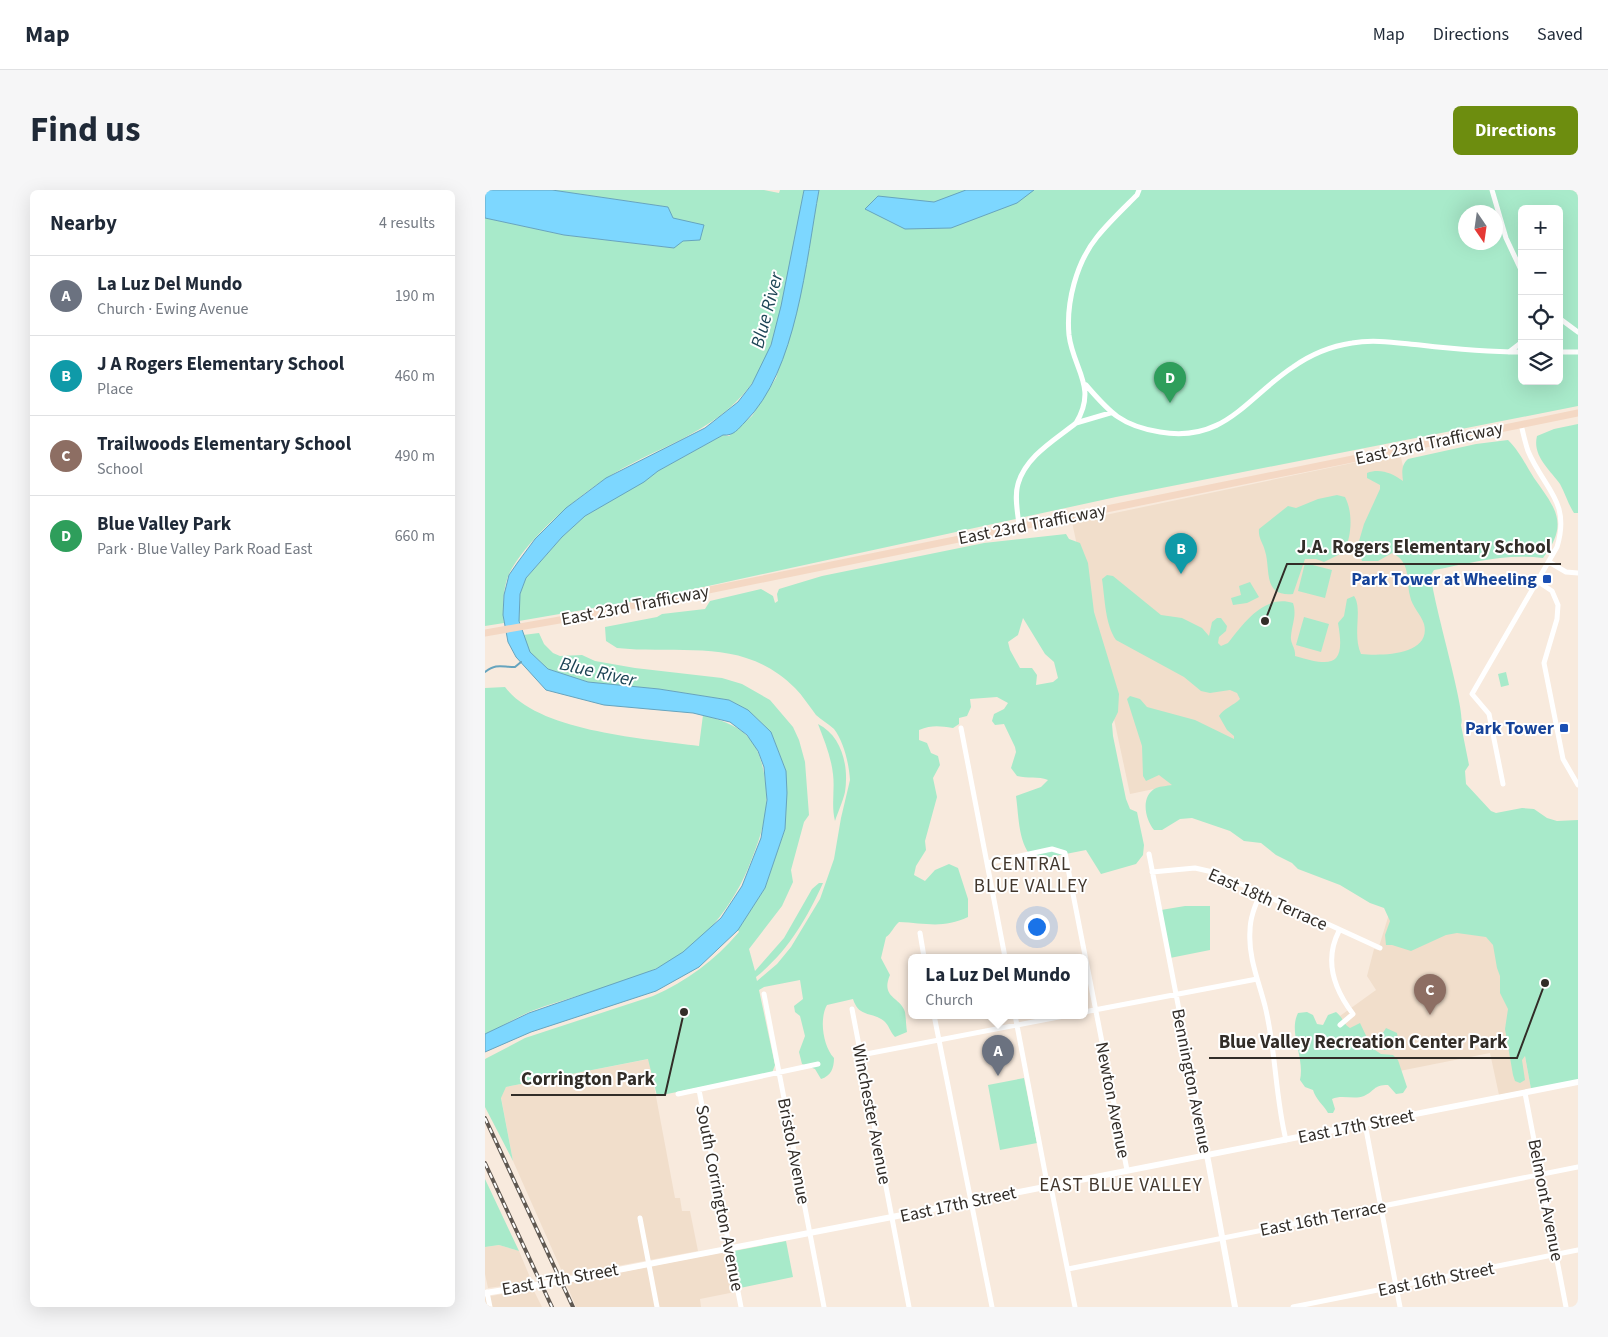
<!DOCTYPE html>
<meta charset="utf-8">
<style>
body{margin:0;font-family:"Source Sans 3",sans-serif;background:#f6f6f7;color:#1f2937}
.controls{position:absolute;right:15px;top:15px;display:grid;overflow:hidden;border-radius:8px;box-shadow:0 5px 20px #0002}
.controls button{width:45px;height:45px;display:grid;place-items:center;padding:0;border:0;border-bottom:1px solid #e0e1e3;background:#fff;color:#1f2937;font:25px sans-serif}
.compass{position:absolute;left:973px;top:15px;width:45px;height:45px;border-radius:50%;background:#fff;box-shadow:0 5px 20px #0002;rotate:167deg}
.you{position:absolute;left:551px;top:736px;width:18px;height:18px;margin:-12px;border:4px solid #fff;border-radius:50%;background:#1a73e8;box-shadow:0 0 0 8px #1a73e833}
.badge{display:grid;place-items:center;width:32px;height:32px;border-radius:50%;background:#6d8d0f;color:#fff;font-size:16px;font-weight:700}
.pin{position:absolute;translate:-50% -41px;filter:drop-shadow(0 1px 2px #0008)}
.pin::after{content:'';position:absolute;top:26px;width:18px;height:15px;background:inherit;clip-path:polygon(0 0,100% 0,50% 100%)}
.popup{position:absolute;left:423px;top:764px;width:180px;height:65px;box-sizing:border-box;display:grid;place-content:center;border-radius:8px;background:#fff;filter:drop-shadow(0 1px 4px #0005);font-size:16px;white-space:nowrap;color:#747a83}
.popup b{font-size:19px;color:#1f2937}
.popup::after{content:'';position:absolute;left:50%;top:100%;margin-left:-10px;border:10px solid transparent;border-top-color:#fff}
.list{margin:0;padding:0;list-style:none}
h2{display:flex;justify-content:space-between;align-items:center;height:65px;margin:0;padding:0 20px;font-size:21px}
h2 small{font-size:16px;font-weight:400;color:#747a83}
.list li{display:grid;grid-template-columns:32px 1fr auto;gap:15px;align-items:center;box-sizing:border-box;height:80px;padding:0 20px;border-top:1px solid #e0e1e3}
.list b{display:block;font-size:19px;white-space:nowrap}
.list p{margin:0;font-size:16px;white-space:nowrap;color:#747a83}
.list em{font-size:16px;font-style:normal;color:#747a83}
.icon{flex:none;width:28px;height:28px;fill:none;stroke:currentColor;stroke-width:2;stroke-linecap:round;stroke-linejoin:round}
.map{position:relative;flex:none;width:1093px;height:1117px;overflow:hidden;border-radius:8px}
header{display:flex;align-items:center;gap:30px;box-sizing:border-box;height:70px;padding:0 25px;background:#fff;border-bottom:1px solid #e0e1e3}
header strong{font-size:24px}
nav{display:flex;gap:28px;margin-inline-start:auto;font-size:18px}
.intro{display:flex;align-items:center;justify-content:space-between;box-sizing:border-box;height:120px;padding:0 30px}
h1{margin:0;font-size:35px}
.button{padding:12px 22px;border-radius:8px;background:#6d8d0f;color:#fff;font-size:18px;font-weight:700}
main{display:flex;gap:30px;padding:0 30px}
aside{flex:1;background:#fff;border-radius:8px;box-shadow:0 5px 20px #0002}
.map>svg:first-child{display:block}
.built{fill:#f1decb}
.green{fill:#a8eaca;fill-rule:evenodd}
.water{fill:#7dd7ff;stroke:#66a4be}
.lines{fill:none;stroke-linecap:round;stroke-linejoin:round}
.stream{stroke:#66a4be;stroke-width:2}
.minor{stroke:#fff;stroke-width:5}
.tertiary{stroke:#fff;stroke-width:6}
.secondary{stroke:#f4d8c4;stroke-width:7}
.rail-casing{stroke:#5f5851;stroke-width:4}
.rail{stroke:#fff;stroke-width:2;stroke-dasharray:5.5;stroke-linecap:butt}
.transit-dot{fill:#1a4fb4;stroke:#fff;stroke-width:2}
.labels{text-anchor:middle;stroke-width:4;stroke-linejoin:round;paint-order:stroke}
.street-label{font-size:18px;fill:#322d28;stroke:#fff}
.transit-label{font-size:18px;font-weight:bold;fill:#164399;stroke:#fff;text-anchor:end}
.water-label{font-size:19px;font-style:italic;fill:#1c4455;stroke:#fff}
.neighbourhood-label{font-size:19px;letter-spacing:1px;fill:#42372d;stroke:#fff}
.leader{fill:none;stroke:#322d28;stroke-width:2}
.callout-dot{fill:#322d28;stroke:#fff;stroke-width:2}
.callout-label{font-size:19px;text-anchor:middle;font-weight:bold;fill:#322d28;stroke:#fff;stroke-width:4;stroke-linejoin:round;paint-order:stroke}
</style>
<header>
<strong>Map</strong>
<nav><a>Map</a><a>Directions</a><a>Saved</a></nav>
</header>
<div class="intro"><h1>Find us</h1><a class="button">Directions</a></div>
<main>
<aside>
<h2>Nearby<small>4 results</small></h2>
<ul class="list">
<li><span class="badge" style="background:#6b7280">A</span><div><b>La Luz Del Mundo</b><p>Church · Ewing Avenue</p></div><em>190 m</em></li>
<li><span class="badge" style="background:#0f9aa8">B</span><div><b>J A Rogers Elementary School</b><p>Place</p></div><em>460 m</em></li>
<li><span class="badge" style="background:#8d6e63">C</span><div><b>Trailwoods Elementary School</b><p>School</p></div><em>490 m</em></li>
<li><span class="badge" style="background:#2e9e5b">D</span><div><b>Blue Valley Park</b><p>Park · Blue Valley Park Road East</p></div><em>660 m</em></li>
</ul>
</aside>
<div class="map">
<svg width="1093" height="1117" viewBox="0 0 1093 1117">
<rect width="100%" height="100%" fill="#f8eadd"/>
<path class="built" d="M 915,263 L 976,535 L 645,604 L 587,332 Z
M 1008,696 L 1046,899 L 1014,905 L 1005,863 L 834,897 L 823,849 L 891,800 L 882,786 L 889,759 L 893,760 L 904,724 Z
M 164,869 L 190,1008 L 195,1008 L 197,1021 L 205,1021 L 213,1061 L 79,1086 L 28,971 L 16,907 L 21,897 Z
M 14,1055 L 34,1061 L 47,1092 L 3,1098 L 0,1084 L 0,1057 Z
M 239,1062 L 242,1064 L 250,1102 L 215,1109 L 216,1117 L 91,1117 L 81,1093 Z
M 48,1099 L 57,1117 L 0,1117 L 0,1107 Z"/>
<path class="green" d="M 67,0 L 279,0 L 294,3 L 295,0 L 319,0 C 309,53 298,154 265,196 C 228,245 169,257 120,289 C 88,310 42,349 24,384 C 18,398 17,418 19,433 L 0,436 L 0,28 L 79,45 L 189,58 L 188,28 L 183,17 Z
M 334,0 L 1093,0 L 1093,216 L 631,307 L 173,407 L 34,431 L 35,404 L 41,388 L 77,347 L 100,326 L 173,281 L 238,245 L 244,246 L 267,226 L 291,188 L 313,114 ZM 1037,19 L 1074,19 L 1074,191 L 1037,191 ZM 981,22 L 1011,22 L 1011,52 L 981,52 Z
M 1093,234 L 1093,323 L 1089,323 C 1083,314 1080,303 1075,294 C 1065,280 1047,266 1052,246 L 1069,239 Z
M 1023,250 C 1035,262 1040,274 1049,288 C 1070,318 1085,333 1058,368 C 1021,363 985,373 949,380 L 946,385 C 947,410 982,523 976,535 L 984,575 L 980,581 L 981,594 L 1006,621 L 1011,623 L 1037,618 L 1049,619 L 1062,628 L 1072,631 L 1093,630 L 1093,890 L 1046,899 L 1040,866 L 1037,870 L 1040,890 L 1035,893 L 1030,891 L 1028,885 L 1020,839 L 1023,819 L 1015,803 L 1015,786 L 1012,778 L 1008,755 L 1001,747 L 972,743 L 961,745 L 926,761 L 907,755 L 901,755 L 900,745 L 905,731 L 899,718 L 885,713 L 855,695 L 813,679 L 807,673 L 791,665 L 776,653 L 759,651 L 745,641 L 707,628 L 695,629 L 677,640 L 669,640 C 660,629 655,606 671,598 C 676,596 682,596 687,595 L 674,585 L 661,591 L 658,586 L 657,556 L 642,509 L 645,506 L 655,509 L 662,517 L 710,530 L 749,549 L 749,546 L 742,540 L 734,526 C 739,518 748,516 755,509 L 752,503 L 745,500 L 725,503 L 716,501 L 699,487 L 631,450 C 620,434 620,409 617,389 L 622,385 L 628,386 L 676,425 L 697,428 L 717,438 L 724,446 L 727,432 L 732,428 L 736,428 L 742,436 L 741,441 L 734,447 L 733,453 L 736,456 L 743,453 C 759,432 780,404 808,413 C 812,425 807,434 806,446 C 805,454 811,458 810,466 C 847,477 861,477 853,433 L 859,426 L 862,409 L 869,406 C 878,419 867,444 876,464 C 895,466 947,466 939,434 C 936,424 927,417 925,406 C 921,389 926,372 907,363 L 893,371 L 877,371 L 872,358 L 879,334 L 895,299 L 895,295 L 882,288 L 882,283 C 895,278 907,283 918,291 C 917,283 916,275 923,269 L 991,254 Z
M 852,305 L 860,307 C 868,322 867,346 859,362 L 839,372 L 831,369 L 820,369 L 808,404 C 777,407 786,379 780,361 C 778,353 773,348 774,339 L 803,316 L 811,318 L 833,309 Z
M 581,344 L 584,349 L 595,353 L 603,373 L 609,422 L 634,504 L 633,522 L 627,534 L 628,546 L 641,609 L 645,619 L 652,622 L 659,655 L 658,665 L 651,674 L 616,684 L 601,660 L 550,670 C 533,656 534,627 531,606 L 556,597 L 563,590 C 553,586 543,589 532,586 L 526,578 L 531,562 L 530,557 L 519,534 L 510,535 L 507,531 L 509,524 L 519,519 L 523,513 L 512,507 L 485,509 L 486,517 L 482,526 L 474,528 L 474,534 L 468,538 C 454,536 447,535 434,540 L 434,550 L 442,553 L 446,563 L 453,566 L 455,575 L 448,588 L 452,607 L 440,651 L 441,660 L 431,676 L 429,685 L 440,691 L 450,680 L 464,674 L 473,678 L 483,709 L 483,727 C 458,739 440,733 414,732 C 408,737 407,743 401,747 L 396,768 L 405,785 C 395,808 416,807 420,822 C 421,828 421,836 422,842 L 410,847 C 405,842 404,835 399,831 C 386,821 374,828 368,809 L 342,815 C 334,829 338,856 349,868 C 349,878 346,886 336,889 L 330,879 L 317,874 L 314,862 L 320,846 L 315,826 L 310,822 L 309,816 L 318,809 L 315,790 L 279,797 L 274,800 L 290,875 L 287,883 L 172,906 L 163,869 L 21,897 L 16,908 L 28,971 L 0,917 L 0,869 L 40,848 L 168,806 C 202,791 229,771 254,742 L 253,740 L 280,698 L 300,639 L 301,581 L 286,542 L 263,520 L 244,510 L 174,499 L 103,492 L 63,479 L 45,462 L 38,445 L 54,443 L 59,454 L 68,463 L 75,466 L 97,465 L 110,471 L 150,478 L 237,488 L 257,494 L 285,510 L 308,537 L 314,550 L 320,572 L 324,625 L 319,632 L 306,680 L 308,692 L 297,716 L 264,759 L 270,781 L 299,748 L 327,699 L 334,693 L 338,693 C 321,730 303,761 271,787 L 272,791 L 292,774 L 306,757 L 335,709 L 349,669 L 356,628 L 365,590 C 364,574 359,552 349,539 C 344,534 336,530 331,525 C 324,516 318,506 310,498 C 258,446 196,465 132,458 L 121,451 L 120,437 L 172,427 L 177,424 L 220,419 L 225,411 L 276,399 L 288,406 L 290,413 L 293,411 L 292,404 L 294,399 L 337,386 L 499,353 ZM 538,428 L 560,464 L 569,472 L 573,488 L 568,492 L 551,495 L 552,485 L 547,478 L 535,478 L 525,460 L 523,452 L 533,445 Z
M 820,373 L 847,380 L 840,408 L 813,401 Z
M 765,392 L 774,407 L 762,413 L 748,415 L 746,408 L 756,405 L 754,396 Z
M 819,427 L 844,434 L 836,462 L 811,455 Z
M 1021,482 L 1024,495 L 1016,497 L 1013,484 Z
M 20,497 C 54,542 159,548 214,556 L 218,525 C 263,537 276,551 281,598 C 284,623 275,648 266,671 C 249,716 215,759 170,779 C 130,798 85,806 44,822 C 29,829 15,837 0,844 L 0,498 Z
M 333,534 C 357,546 364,576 360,602 C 358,611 353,622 350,631 C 346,615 350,600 348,584 C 346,566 339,550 333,534 Z
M 700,716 L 725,716 L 725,760 L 685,768 L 676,720 Z
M 822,822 L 828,825 L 832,834 L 838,835 L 843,825 L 851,822 C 858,827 858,834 865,838 L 875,833 L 887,858 L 896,864 L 908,865 L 913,870 L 922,897 L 918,903 L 911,904 L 903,895 C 888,895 890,901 879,906 C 868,910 857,904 847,909 L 850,919 L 848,923 L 843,923 C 838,914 831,910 828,900 L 820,897 L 815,890 C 820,867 803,843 813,823 Z
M 901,838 L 912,843 L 914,854 L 911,858 C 901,861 891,862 886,851 L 892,845 L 896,846 Z
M 539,888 L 552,953 L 515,960 L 503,895 Z
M 0,989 L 34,1061 L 14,1055 L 0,1057 Z
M 301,1051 L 308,1087 L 255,1098 L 249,1061 Z"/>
<path class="water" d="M 0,0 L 67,0 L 183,17 L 188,28 L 219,35 L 215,50 L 198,51 L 189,58 L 79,45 L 0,28 Z
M 319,0 L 334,0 C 321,70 312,181 260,232 C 253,239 249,246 238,245 L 173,281 L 159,292 L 100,326 L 77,347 L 41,388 L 35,404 L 34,431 L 45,462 L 63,479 L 103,492 L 174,499 L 244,510 L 263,520 L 286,542 L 301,581 L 302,603 L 300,639 L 280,698 L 253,740 L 214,777 L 171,801 L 46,842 L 0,862 L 0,844 L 2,843 L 44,823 L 171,779 L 198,762 L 236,728 L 257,696 L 276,648 L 282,610 L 279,577 L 273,561 L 262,545 L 245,532 L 208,523 L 119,515 L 61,500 L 31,467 L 23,452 L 18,425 L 19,405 L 24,385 L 33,372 L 50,349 L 81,318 L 121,288 L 220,238 L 253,212 L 267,194 L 286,155 L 296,116 Z
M 481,0 L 549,0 L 532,13 L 466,38 L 420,39 L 380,19 L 393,6 L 449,12 Z"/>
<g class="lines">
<path class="stream" d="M 0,482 C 12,473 16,477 30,477 L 36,472"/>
<path class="minor" d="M 1007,0 L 1021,48 L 1037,82
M 1074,128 L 1093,142
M 1024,162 L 1037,152
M 1074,162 L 1093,162
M 601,195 C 625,223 637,236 675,242 C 740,253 761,208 808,177 C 825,165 847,156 867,153 C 889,149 913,153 935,155 C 969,159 1003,162 1037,162
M 591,233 L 625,223
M 534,336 C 533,323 529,307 533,294 C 541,266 570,250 591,233 C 613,197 588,179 584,145 C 581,113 591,73 612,47 C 624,32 638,19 652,5 L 654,0
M 1064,372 L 1081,382 L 1093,383
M 1052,391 L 1067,401 L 1073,415 L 1072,429 L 1059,473 L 1078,569 L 1093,595
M 476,538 L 520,767
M 1018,594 L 1004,524 L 987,504 L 1072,357 C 1086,311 1059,299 1043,261 C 1040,252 1038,243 1036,234
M 664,664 L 722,965
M 502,673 L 567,659 L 580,663 L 642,980
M 667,682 L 710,678 L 732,683 L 895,758
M 775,704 C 770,716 765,728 765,741 C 763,767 774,792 780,816 C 791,860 790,906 801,950
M 854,741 C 839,770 849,799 868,824 L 855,835
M 435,743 L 439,767
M 279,804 L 339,1117
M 367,819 L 424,1117
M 599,822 L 772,789
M 449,825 L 507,1117
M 530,825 L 562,993 L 566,997 L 590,1117
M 376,865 L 584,825
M 214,900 L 256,1117
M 1040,903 L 1081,1117
M 193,904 L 333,874
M 880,934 L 915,1117
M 155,1028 L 172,1117
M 583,1079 L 1093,977
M 2,1102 L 5,1117
M 808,1117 L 1093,1060"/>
<path class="tertiary" d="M 722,965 L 750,1117
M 0,1103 L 76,1091 L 407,1027 L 1093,892"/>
<path class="secondary" d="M 0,443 L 86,428 L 1093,223"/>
<g class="rail-casing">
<path id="rail" d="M 0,928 L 88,1117
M 0,973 L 67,1117"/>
</g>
<use href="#rail" class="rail"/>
</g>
<g class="transit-dot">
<rect x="1057" y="384" width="10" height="10" rx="2.5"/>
<rect x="1074" y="533" width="10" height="10" rx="2.5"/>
</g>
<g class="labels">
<g class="street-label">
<text transform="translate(944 253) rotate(-12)" y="6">East 23rd Trafficway</text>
<text transform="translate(547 334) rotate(-11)" y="6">East 23rd Trafficway</text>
<text transform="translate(150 415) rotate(-11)" y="6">East 23rd Trafficway</text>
<text transform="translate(783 709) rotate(24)" y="6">East 18th Terrace</text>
<text transform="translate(707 891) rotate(79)" y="6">Bennington Avenue</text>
<text transform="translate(628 910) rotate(79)" y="6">Newton Avenue</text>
<text transform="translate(387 924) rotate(79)" y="6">Winchester Avenue</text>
<text transform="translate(871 936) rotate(-11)" y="6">East 17th Street</text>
<text transform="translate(309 961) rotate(79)" y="6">Bristol Avenue</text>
<text transform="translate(235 1008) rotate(79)" y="6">South Corrington Avenue</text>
<text transform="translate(1061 1010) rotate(79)" y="6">Belmont Avenue</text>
<text transform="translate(473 1014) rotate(-12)" y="6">East 17th Street</text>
<text transform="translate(838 1028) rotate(-11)" y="6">East 16th Terrace</text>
<text transform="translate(75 1089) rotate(-10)" y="6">East 17th Street</text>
<text transform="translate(951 1089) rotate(-11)" y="6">East 16th Street</text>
</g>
<g class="transit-label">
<text x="1052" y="395">Park Tower at Wheeling</text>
<text x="1069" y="544">Park Tower</text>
</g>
<g class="water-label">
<text transform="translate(281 120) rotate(-75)" y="7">Blue River</text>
<text transform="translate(113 481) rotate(13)" y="7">Blue River</text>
</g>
<g class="neighbourhood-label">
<text x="546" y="680">CENTRAL<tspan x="546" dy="22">BLUE VALLEY</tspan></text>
<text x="636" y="1001">EAST BLUE VALLEY</text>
</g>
</g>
<path class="leader" d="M780 431L802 374H1076M1060 793L1032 868H724M199 822L180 905H26"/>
<g class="callout-dot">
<circle cx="780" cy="431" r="5"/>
<circle cx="1060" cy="793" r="5"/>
<circle cx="199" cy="822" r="5"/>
</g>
<g class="callout-label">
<text x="939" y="363">J.A. Rogers Elementary School</text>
<text x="878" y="858">Blue Valley Recreation Center Park</text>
<text x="103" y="895">Corrington Park</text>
</g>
</svg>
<div class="controls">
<button>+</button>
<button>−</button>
<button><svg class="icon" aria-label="locate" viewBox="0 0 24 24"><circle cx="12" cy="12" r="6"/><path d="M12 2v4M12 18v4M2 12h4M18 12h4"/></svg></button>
<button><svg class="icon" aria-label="layers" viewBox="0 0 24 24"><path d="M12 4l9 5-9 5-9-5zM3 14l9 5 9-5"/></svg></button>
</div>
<svg class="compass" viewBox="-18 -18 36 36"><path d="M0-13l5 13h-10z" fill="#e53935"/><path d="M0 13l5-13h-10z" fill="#747a83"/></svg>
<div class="you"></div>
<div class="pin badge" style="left:513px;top:886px;background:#6b7280">A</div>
<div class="popup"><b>La Luz Del Mundo</b>Church</div>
<div class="pin badge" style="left:696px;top:384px;background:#0f9aa8">B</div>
<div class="pin badge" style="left:945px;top:825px;background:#8d6e63">C</div>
<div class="pin badge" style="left:685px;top:213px;background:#2e9e5b">D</div>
</div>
</main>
